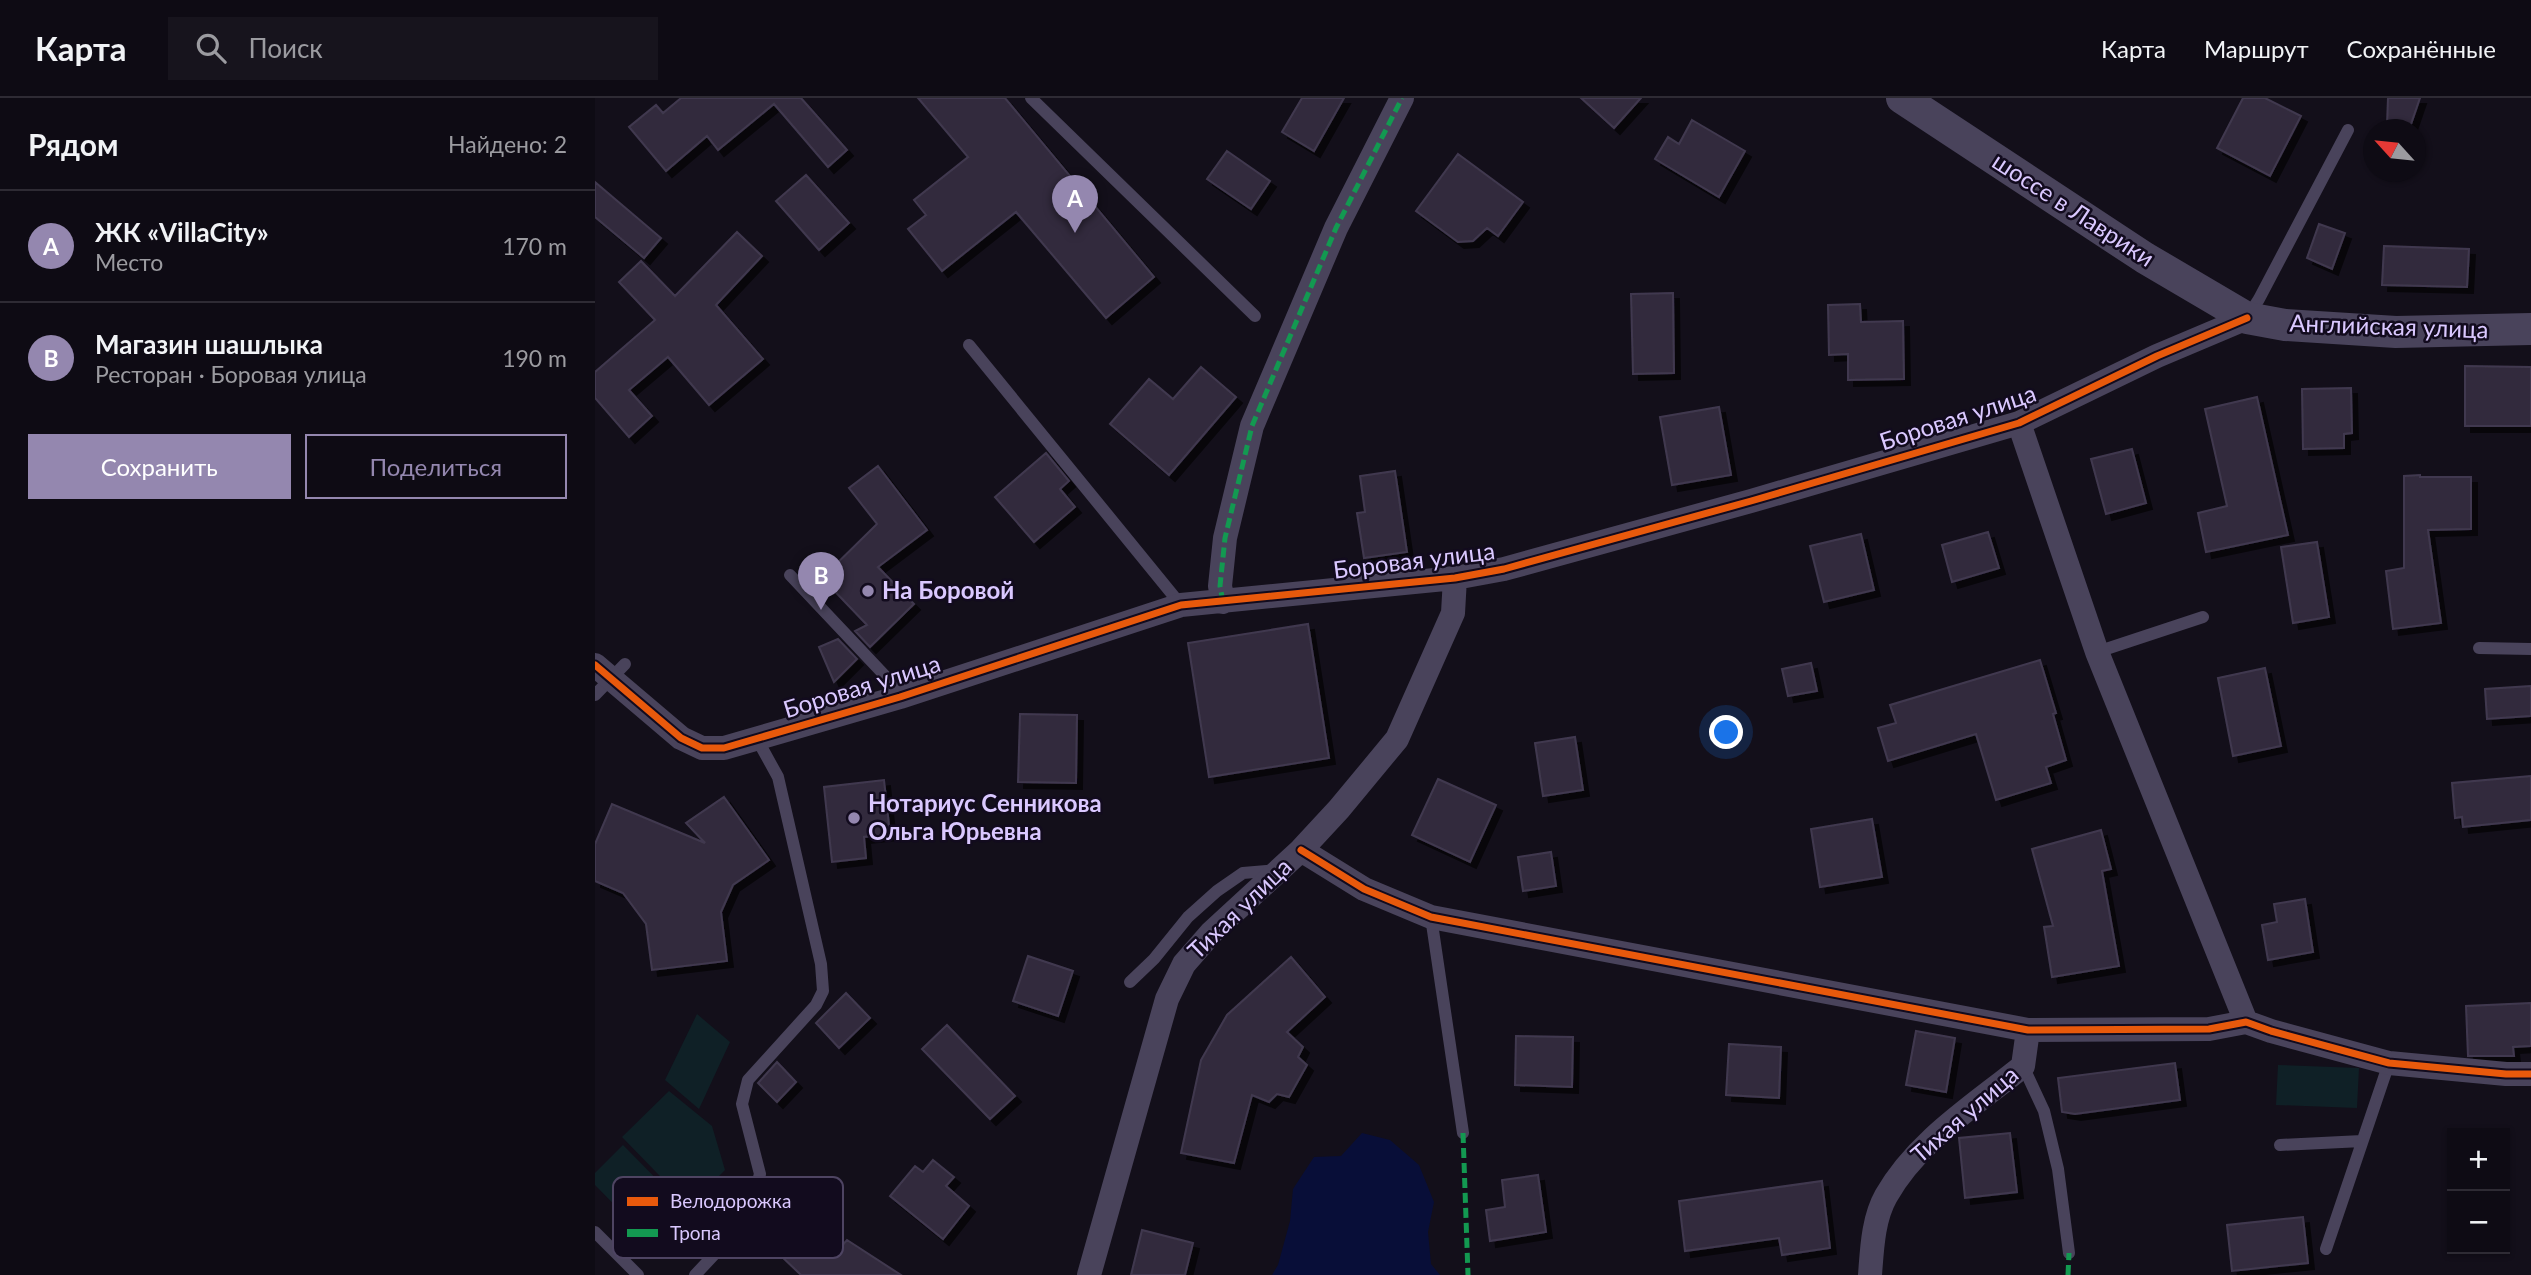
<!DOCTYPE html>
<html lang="ru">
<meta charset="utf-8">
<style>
body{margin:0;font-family:Lato,sans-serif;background:#17141d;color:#f1f3f6}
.controls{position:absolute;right:21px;bottom:21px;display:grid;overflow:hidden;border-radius:0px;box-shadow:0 2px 5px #0004}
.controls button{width:63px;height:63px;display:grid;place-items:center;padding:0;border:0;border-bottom:2px solid #2e2b34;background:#0e0b14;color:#f1f3f6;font:35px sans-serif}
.compass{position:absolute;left:1768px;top:21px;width:63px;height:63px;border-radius:50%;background:#0e0b14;box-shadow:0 2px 5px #0004;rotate:297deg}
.you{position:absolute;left:1132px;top:635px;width:24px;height:24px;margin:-18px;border:5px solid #fff;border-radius:50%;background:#1a73e8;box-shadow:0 0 0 10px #1a73e833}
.badge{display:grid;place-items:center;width:46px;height:46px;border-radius:50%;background:#9487af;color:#fff;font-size:23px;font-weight:700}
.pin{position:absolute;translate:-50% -58px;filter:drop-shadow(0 2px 4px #0008)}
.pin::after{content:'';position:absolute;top:37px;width:24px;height:21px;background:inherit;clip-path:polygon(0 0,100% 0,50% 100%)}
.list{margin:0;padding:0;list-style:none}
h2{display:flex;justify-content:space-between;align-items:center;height:91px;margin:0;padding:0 28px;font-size:30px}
h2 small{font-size:23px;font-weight:400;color:#9b9ba0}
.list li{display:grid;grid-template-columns:46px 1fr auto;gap:21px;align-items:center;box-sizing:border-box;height:112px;padding:0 28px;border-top:2px solid #2e2b34}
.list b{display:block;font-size:26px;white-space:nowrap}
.list p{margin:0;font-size:23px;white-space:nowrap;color:#9b9ba0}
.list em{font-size:23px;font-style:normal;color:#9b9ba0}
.actions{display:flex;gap:14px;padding:21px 28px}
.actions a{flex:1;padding:16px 0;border:2px solid #9487af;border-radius:0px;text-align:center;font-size:24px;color:#9487af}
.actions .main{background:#9487af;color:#fff}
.icon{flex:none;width:38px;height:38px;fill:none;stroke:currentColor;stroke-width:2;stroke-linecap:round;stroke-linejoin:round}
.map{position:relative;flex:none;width:1936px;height:1177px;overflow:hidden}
header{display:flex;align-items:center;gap:42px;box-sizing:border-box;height:98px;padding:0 35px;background:#0e0b14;border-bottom:2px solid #2e2b34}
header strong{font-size:33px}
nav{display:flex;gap:38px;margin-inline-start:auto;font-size:24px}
.search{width:490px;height:63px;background:#17141d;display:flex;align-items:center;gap:18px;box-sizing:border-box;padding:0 24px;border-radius:0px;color:#9b9ba0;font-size:26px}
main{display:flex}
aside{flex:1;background:#0e0b14}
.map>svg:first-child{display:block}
.green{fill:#0f2026}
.water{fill:#080e38}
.building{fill:#332c3d;stroke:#41394f;stroke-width:2;filter:url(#shadow)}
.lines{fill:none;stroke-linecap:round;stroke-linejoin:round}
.service{stroke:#49435b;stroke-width:12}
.minor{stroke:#49435b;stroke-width:24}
.tertiary{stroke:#49435b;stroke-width:32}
.quiet{stroke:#139951;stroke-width:5;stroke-dasharray:10 5;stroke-linecap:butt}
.cycleway-casing{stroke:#120b1e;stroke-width:11}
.cycleway{stroke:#e8590c;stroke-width:7}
.poi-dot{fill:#9487af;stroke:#120b1e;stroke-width:2.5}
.labels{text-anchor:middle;stroke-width:5;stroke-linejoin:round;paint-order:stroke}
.street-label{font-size:24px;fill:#dac8ff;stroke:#120b1e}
.poi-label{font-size:24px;font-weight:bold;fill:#dac8ff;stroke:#120b1e;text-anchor:start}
.key{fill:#120b1e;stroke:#4e4462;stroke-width:2}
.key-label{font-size:19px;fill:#dac8ff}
</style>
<header>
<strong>Карта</strong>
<div class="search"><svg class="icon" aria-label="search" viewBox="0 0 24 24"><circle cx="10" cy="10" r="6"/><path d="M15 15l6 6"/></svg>Поиск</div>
<nav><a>Карта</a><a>Маршрут</a><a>Сохранённые</a></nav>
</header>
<main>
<aside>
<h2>Рядом<small>Найдено: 2</small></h2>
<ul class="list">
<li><span class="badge">A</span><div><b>ЖК «VillaCity»</b><p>Место</p></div><em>170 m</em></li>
<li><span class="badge">B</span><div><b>Магазин шашлыка</b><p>Ресторан · Боровая улица</p></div><em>190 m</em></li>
</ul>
<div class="actions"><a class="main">Сохранить</a><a>Поделиться</a></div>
</aside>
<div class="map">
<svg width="1936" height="1177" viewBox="0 0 1936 1177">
<defs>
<filter id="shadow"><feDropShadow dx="6" dy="6" stdDeviation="0" flood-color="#0009"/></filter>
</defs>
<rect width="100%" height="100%" fill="#130f1a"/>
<path class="green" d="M 102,916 L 135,944 L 104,1011 L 70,982 Z
M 1683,967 L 1764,970 L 1762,1010 L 1681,1007 Z
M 74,993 L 117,1028 L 130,1072 L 94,1108 L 27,1039 Z
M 28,1047 L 89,1109 L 55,1143 L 0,1087 L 0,1075 Z"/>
<path class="water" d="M 767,1035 L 795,1042 L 824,1067 L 839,1104 L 833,1134 L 836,1166 L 845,1177 L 677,1177 L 683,1167 L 695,1123 L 698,1091 L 719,1059 L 746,1058 Z"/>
<path class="building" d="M 86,0 L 206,0 L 252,52 L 233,69 L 179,6 L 123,52 L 112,38 L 71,73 L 34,29 L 61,7 L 68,15 Z
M 323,0 L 410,0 L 559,179 L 511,220 L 421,114 L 347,173 L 313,131 L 331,117 L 319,102 L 373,59 Z
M 707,0 L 749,0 L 719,53 L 687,34 Z
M 986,0 L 1046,0 L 1019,30 Z
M 1648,0 L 1670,0 L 1706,18 L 1675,78 L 1622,50 Z
M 1793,0 L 1825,0 L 1814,32 L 1804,32 L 1792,27 Z
M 1097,22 L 1150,53 L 1124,99 L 1060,61 L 1073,39 L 1084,46 Z
M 632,53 L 675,83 L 656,111 L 612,81 Z
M 863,56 L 928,104 L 903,138 L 892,130 L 878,143 L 863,144 L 821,113 Z
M 211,77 L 254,125 L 224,152 L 181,103 Z
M 0,84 L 66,140 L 49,160 L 0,119 Z
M 1724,126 L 1750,135 L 1737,171 L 1712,160 Z
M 142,134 L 167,158 L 121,207 L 168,261 L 114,307 L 73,259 L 34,292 L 57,318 L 34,339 L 0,300 L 0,274 L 60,222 L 24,184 L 46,163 L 80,198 Z
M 1789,148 L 1874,151 L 1872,189 L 1787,187 Z
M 1078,195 L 1079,275 L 1038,276 L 1036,196 Z
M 1265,206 L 1266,224 L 1308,223 L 1309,281 L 1253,282 L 1253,256 L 1234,257 L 1233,207 Z
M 1870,268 L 1936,269 L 1936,328 L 1870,328 Z
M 606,269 L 641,299 L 574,377 L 515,326 L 554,281 L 578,301 Z
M 1756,290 L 1757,335 L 1749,336 L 1749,350 L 1708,351 L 1707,291 Z
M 1662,299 L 1693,437 L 1611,454 L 1603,415 L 1632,408 L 1610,311 Z
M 1124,309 L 1136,377 L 1077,387 L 1065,319 Z
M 1537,351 L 1551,405 L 1511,416 L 1496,361 Z
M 451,355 L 474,383 L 465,391 L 480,409 L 439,444 L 400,399 Z
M 283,368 L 332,432 L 283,469 L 319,506 L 275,549 L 260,533 L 272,527 L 227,480 L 282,426 L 254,390 Z
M 800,373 L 812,454 L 769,460 L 762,415 L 770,414 L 765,378 Z
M 1825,377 L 1825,379 L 1876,379 L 1876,431 L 1833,432 L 1846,525 L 1798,531 L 1791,473 L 1809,470 L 1809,378 Z
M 1393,434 L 1404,470 L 1357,484 L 1347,447 Z
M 1266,436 L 1279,492 L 1229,504 L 1215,448 Z
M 1722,444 L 1734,519 L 1698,525 L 1686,449 Z
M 713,526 L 734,660 L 614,679 L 593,545 Z
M 243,541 L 262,561 L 239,584 L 224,549 Z
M 1445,562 L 1461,615 L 1458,616 L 1471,662 L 1451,669 L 1456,685 L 1401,702 L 1381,636 L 1293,663 L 1283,630 L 1301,625 L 1295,607 Z
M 1216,565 L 1222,593 L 1193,598 L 1187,571 Z
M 1670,570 L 1686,648 L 1638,658 L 1623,580 Z
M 1936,588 L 1936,618 L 1892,621 L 1890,591 Z
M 425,616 L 482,617 L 481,685 L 423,684 Z
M 980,639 L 988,692 L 948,698 L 940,645 Z
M 1936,678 L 1936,722 L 1868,729 L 1867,719 L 1860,720 L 1857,685 Z
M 843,681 L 901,707 L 875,764 L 817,737 Z
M 289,682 L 295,736 L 269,739 L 271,760 L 237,764 L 229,689 Z
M 129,699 L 174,762 L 138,787 L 126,814 L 132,863 L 57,872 L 51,826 L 28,795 L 0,783 L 0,746 L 17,706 L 110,745 L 91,725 Z
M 1277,721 L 1287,779 L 1225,789 L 1216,731 Z
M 1506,732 L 1516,771 L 1507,773 L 1524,868 L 1457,879 L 1449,829 L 1458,828 L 1437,751 Z
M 956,754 L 961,788 L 928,793 L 923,759 Z
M 1710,801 L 1718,854 L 1673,862 L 1667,827 L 1682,824 L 1679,806 Z
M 433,858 L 478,873 L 463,918 L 418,903 Z
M 696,859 L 730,899 L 692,934 L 708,949 L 703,959 L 712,967 L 694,999 L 682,996 L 674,1004 L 657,997 L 639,1065 L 586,1055 L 606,962 L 632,917 Z
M 251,895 L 275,920 L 244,950 L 221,925 Z
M 1936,905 L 1936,948 L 1918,949 L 1919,958 L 1873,958 L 1871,908 Z
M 352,927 L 420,998 L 395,1021 L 327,951 Z
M 1321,933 L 1360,940 L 1351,994 L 1311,987 Z
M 921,938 L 978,939 L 977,989 L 920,987 Z
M 1134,946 L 1186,949 L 1184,1000 L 1131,997 Z
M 182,964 L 201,984 L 182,1004 L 163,985 Z
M 1580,965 L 1585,1002 L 1480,1016 L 1467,1014 L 1463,980 Z
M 1415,1035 L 1422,1094 L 1370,1100 L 1364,1040 Z
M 338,1062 L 359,1079 L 351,1088 L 374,1108 L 348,1141 L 295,1098 L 320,1068 L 328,1074 Z
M 943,1077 L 951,1134 L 895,1143 L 891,1112 L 910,1109 L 907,1082 Z
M 1227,1083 L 1235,1150 L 1187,1157 L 1184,1140 L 1090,1153 L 1084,1103 Z
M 195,1102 L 244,1151 L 252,1142 L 306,1177 L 206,1177 L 162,1135 Z
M 1708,1119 L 1713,1165 L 1637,1173 L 1632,1127 Z
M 547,1132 L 598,1145 L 590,1177 L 536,1177 Z"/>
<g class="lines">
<path class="service" d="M 436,0 L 660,218
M 1652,220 L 1664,201 L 1753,32
M 374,247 L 586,507
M 195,477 L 294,582 L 305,599
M 1884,550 L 1936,551
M 1502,554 L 1608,519
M 0,597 L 30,566
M 836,819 L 868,1035
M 535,884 L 559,861 L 593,819 L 622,793 L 648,775 L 682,772
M 1428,968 L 1449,1013 L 1463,1071 L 1474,1155
M 1685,1047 L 1767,1043
M 0,1134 L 43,1177
M 1731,1151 L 1794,965
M 100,1177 L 131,1144 L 161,1090 L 165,1076 L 147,1006 L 153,982 L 221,907 L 228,893 L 226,866 L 183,679 L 162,641"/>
<path class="minor" d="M 1424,325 L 1502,554 L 1651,924
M 628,504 L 625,488 L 630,440 L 657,328 L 741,130 L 807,0
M 0,567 L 86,640 L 107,650 L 129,650 L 305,599 L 586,507 L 860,480 L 909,471 L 1156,403 L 1424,325 L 1562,258 L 1652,220
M 706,752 L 769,791 L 836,819 L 1433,932 L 1614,931 L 1651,924 L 1676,933 L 1794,965 L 1911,976 L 1936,976
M 494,1177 L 572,901 L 589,866 L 617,834 L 706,752 L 744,711 L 802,641 L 858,515 L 860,480
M 1275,1177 C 1277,1151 1278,1121 1291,1098 C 1322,1043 1380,1007 1428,968 L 1433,932"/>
<path class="tertiary" d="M 1307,0 L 1550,160 L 1652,220 L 1690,227 L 1801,234 L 1936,231"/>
<path class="quiet" d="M 628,504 L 625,488 L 630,440 L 657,328 L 741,130 L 807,0
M 868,1035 L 873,1177
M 1473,1177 L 1474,1155"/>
<g class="cycleway-casing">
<path id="cycleway" d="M 0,567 L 86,640 L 107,650 L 129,650 L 305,599 L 586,507 L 860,480 L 909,471 L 1156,403 L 1424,325 L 1562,258 L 1652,220
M 706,752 L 769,791 L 836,819 L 1433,932 L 1614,931 L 1651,924 L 1676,933 L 1794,965 L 1911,976 L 1936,976"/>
</g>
<use href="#cycleway" class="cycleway"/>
</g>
<g class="poi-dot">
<circle cx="273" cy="493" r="7"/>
<circle cx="259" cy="720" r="7"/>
</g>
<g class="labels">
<g class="street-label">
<text transform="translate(1478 112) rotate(33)" y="8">шоссе в Лаврики</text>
<text transform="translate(1794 229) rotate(2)" y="8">Английская улица</text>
<text transform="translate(1363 320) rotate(-18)" y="8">Боровая улица</text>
<text transform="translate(819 463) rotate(-7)" y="8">Боровая улица</text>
<text transform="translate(267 589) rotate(-17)" y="8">Боровая улица</text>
<text transform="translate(645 811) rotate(-44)" y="8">Тихая улица</text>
<text transform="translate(1370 1017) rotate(-41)" y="8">Тихая улица</text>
</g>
<g class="poi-label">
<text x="287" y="501">На Боровой</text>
<text x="273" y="714">Нотариус Сенникова<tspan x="273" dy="28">Ольга Юрьевна</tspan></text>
</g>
</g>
<rect x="18" y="1079" width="230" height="81" rx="10" class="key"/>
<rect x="32" y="1099" width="31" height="9" fill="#e8590c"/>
<rect x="32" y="1131" width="31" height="8" fill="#139951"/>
<g class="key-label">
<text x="75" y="1110">Велодорожка</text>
<text x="75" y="1142">Тропа</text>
</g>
</svg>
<div class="controls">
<button>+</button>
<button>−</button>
</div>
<svg class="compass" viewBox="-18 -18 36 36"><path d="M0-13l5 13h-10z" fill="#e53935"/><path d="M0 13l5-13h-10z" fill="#9b9ba0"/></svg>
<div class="you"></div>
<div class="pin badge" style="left:480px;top:135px">A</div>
<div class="pin badge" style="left:226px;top:512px">B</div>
</div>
</main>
